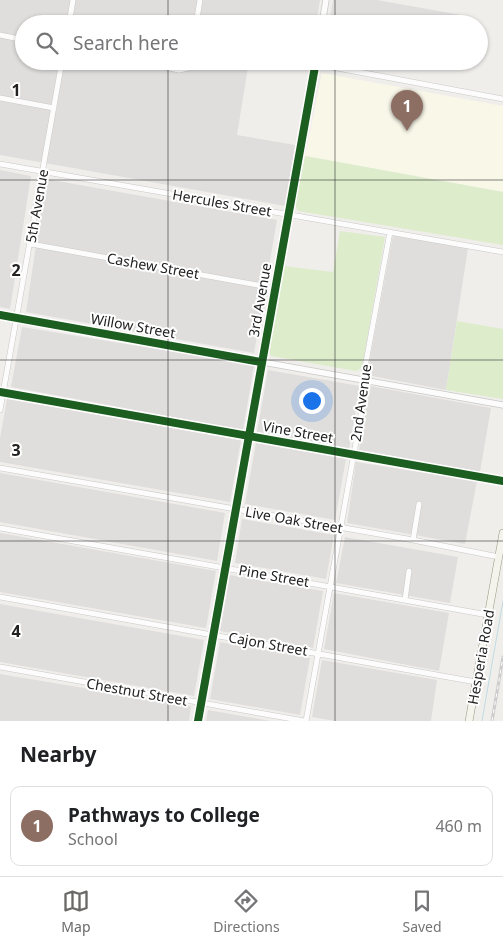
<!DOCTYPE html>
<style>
body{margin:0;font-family:"Noto Sans",sans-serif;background:#f2f2f2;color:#202124}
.you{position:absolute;left:311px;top:400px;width:18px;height:18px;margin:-12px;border:4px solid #fff;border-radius:50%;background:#1a73e8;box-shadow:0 0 0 8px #1a73e833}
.badge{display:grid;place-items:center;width:32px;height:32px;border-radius:50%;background:#6a6968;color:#fff;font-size:16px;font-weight:700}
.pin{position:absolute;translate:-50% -41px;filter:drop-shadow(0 1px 2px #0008)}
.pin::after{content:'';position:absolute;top:26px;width:18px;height:15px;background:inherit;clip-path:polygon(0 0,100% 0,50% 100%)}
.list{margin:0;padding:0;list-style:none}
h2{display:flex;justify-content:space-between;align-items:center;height:65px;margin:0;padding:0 20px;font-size:21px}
h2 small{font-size:16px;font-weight:400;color:#757577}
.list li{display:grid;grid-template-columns:32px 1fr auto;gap:15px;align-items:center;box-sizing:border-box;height:80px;margin:0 10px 10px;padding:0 10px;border:1px solid #e0e0e0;border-radius:10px}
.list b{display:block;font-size:19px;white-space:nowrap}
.list p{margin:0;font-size:16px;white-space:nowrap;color:#757577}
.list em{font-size:16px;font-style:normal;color:#757577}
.icon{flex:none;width:28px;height:28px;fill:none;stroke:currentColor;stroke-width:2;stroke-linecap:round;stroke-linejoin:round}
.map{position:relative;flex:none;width:503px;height:721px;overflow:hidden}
.search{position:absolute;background:#fff;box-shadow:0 1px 4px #0004;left:15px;right:15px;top:15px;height:55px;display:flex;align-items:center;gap:12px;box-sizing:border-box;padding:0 18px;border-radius:28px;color:#757577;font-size:19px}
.sheet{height:155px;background:#fff}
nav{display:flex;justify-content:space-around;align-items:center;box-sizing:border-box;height:70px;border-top:1px solid #e0e0e0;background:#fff;font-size:14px;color:#757577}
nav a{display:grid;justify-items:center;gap:2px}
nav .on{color:#6a6968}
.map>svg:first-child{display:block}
.residential{fill:#dfdedc}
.education{fill:#f8f7e8}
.grass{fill:#ddeccb}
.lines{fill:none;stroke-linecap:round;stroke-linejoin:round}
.stream{stroke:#bfdbe3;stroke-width:1}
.minor-casing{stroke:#c9c8c7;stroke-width:6}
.tertiary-casing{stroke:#c9c8c7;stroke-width:7}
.secondary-casing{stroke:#999a82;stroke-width:8}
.minor{stroke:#fdfcfc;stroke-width:5}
.tertiary{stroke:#fdfcfc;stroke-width:5.5}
.secondary{stroke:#f4f4ed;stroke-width:7}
.rail-casing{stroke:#ccc;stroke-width:3}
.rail{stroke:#fff;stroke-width:1;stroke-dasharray:4;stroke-linecap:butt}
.cycleway-casing{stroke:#fff;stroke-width:11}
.cycleway{stroke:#1b5e20;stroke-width:8}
.grid{fill:none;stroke:#222;stroke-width:1;stroke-opacity:0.55}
.labels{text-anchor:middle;stroke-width:4;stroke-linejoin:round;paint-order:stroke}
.street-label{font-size:14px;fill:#222;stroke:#fff}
.grid-label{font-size:16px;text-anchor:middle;font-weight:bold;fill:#222;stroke:#fff;stroke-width:4;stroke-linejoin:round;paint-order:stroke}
</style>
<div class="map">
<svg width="503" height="721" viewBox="0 0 503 721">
<rect width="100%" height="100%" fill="#f0eeeb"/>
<path class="residential" d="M 0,0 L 320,0 L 316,24 L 24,24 L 24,61 L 249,61 L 237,135 L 295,145 L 285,206 L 0,155 Z
M 333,0 L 377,0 L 461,15 L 460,24 L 329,24 Z
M 0,170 L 31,176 L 10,309 L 0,307 Z
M 46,179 L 277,220 L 254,353 L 26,312 Z
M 393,235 L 468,248 L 446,390 L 367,375 Z
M 22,327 L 254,365 L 243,430 L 11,387 Z
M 268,370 L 360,386 L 349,449 L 257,432 Z
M 370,386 L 491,408 L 480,472 L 359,450 Z
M 7,399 L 241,440 L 230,502 L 0,462 L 0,438 Z
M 256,443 L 346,459 L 335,520 L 245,504 Z
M 356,462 L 477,481 L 465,544 L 347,523 Z
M 0,473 L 225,513 L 217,561 L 0,522 Z
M 242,519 L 334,535 L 326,579 L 235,563 Z
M 0,533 L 216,571 L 206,628 L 0,592 Z
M 345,537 L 458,557 L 450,603 L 336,583 Z
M 230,575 L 323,591 L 313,648 L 220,631 Z
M 334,593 L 449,613 L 439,671 L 324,649 Z
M 0,604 L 204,640 L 194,696 L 0,662 Z
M 220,642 L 310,658 L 300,715 L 210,699 Z
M 322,660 L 437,680 L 431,721 L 335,721 L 312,717 Z
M 0,674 L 191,706 L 189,721 L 0,721 Z
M 208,710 L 271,721 L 206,721 Z"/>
<path class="education" d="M 322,73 L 503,106 L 503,192 L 305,156 Z"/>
<path class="grass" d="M 305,156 L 503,192 L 503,245 L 298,211 L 295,205 Z
M 340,231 L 385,237 L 362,368 L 356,371 L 271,356 L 268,351 L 284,266 L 333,272 Z
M 457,321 L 503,329 L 503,399 L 446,390 Z"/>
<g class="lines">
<path class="stream" d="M 482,721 L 503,601"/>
<g class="minor-casing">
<path id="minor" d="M 69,24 L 73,0
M 196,24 L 200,0
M 0,35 L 24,40
M 135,61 L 179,70 L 188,68 L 190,61
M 316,64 L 503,99
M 0,98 L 54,108
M 0,164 L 503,252
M 31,244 L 274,288
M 0,392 L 503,481
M 0,410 L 62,61
M 0,468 L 413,540 L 499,557
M 0,528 L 488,615
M 413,540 L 419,504
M 0,597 L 476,682
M 405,600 L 409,571
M 0,667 L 304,721
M 306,721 L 367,381 L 364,373 L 390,232"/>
</g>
<g class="tertiary-casing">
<path id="tertiary" d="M 322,24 L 326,0
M 0,315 L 503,405
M 198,721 L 316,61"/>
</g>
<g class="secondary-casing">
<path id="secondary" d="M 469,721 L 503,533"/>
</g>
<use href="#minor" class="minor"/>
<use href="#tertiary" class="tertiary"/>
<use href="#secondary" class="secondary"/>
<g class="rail-casing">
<path id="rail" d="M 492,721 L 503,657"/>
</g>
<use href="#rail" class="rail"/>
<g class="cycleway-casing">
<path id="cycleway" d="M 0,315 L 261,362
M 0,392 L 503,481
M 198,721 L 316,61"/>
</g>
<use href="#cycleway" class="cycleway"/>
</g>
<path class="grid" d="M 168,0 L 168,24M 335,0 L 335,24M 168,61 L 168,721M 335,61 L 335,721M 0,180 L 503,180M 0,360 L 503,360M 0,541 L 503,541"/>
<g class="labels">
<g class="street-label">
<text transform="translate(222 203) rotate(10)" y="5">Hercules Street</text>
<text transform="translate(37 206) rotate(-80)" y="5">5th Avenue</text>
<text transform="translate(153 266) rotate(10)" y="5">Cashew Street</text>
<text transform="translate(260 300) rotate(-80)" y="5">3rd Avenue</text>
<text transform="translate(133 326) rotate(10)" y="5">Willow Street</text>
<text transform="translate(361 403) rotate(-82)" y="5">2nd Avenue</text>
<text transform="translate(298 432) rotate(10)" y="5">Vine Street</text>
<text transform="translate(294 520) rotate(10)" y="5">Live Oak Street</text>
<text transform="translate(274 576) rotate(10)" y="5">Pine Street</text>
<text transform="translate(268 644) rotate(10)" y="5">Cajon Street</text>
<text transform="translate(481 657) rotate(-80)" y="5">Hesperia Road</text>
<text transform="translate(137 692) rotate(10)" y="5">Chestnut Street</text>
</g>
</g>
<g class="grid-label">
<text x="16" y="96">1</text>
<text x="16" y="276">2</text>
<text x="16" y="456">3</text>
<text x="16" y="637">4</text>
</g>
</svg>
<div class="you"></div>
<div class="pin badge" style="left:407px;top:131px;background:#8d6e63">1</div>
<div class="search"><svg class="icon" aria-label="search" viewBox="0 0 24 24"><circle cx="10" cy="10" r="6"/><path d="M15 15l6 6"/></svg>Search here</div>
</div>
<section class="sheet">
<h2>Nearby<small></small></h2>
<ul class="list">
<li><span class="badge" style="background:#8d6e63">1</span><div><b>Pathways to College</b><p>School</p></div><em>460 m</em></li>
</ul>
</section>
<nav>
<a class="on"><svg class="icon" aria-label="map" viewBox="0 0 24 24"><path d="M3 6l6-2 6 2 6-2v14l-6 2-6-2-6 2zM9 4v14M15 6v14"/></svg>Map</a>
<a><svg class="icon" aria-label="directions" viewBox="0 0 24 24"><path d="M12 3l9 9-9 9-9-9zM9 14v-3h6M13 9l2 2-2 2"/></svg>Directions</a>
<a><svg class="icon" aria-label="saved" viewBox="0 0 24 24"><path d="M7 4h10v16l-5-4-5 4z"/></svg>Saved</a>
</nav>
